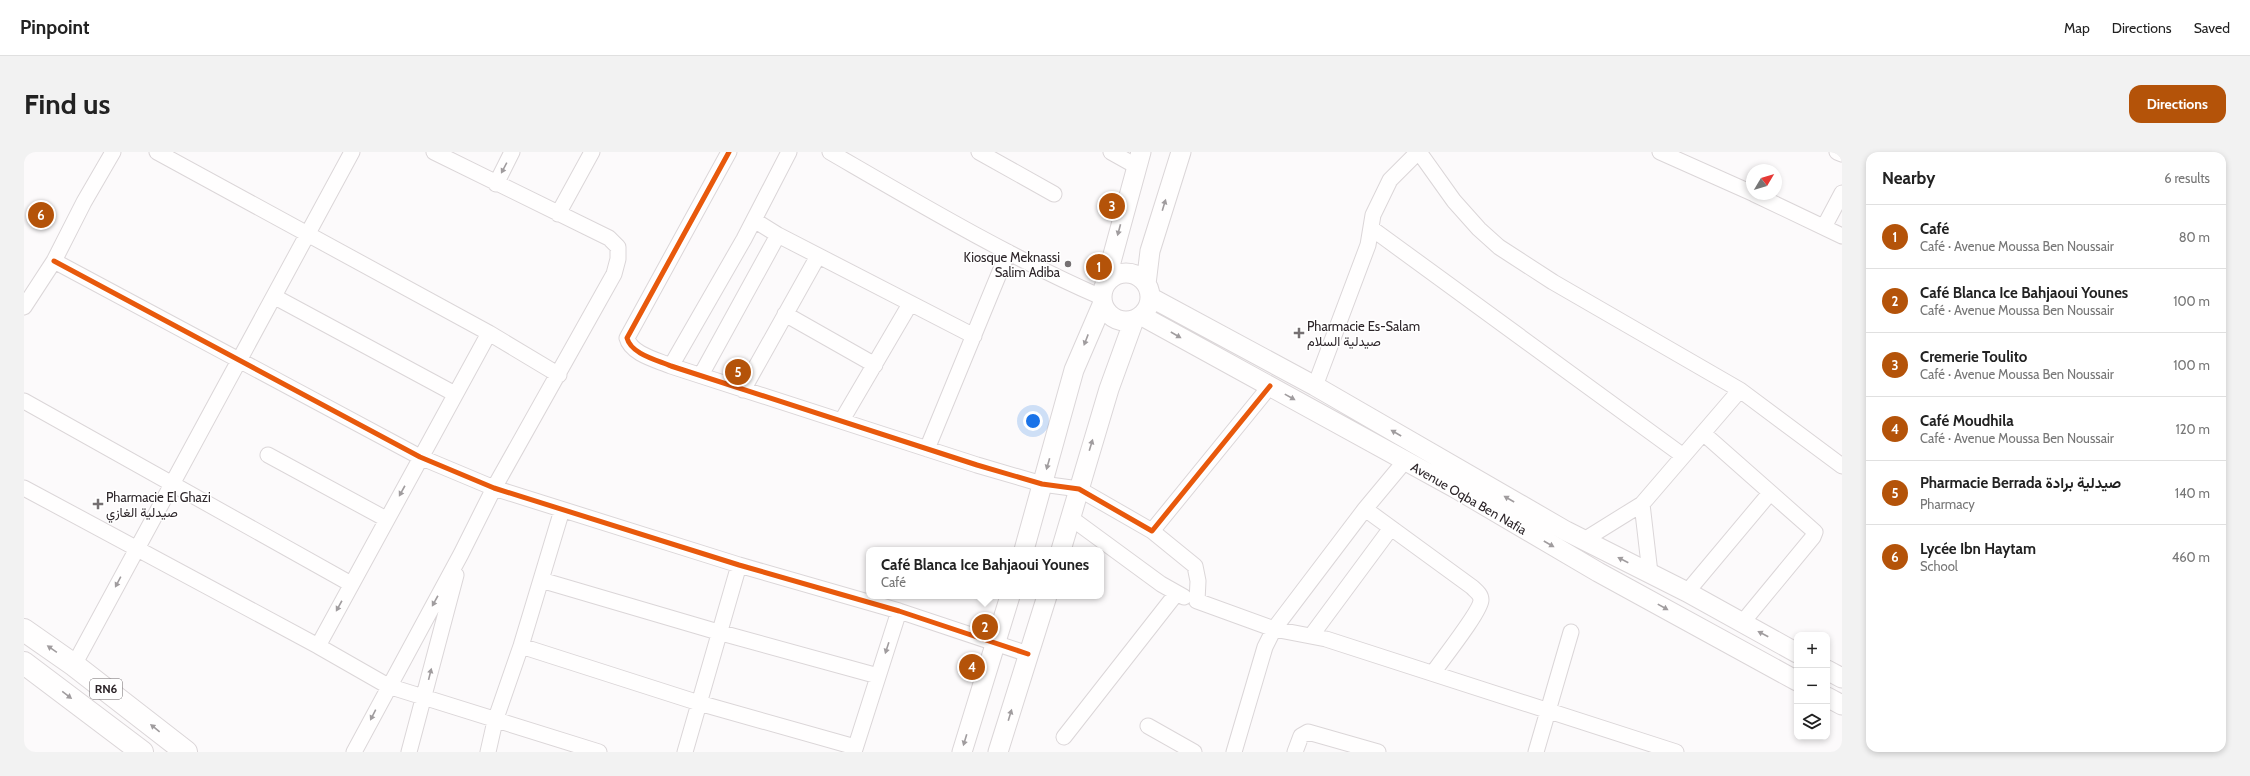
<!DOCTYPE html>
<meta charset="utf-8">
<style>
body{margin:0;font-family:Cabin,Vazirmatn,sans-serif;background:#f2f2f2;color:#222}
.controls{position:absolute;right:12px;bottom:12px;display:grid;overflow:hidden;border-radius:8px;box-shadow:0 2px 6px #0003}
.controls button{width:36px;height:36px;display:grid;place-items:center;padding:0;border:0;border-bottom:1px solid #e0e0e0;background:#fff;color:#222;font:20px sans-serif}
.compass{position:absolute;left:1722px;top:12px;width:36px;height:36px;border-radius:50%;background:#fff;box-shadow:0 2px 6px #0003;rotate:52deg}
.you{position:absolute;left:1009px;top:269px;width:14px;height:14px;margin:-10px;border:3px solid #fff;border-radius:50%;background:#1a73e8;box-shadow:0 0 0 6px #1a73e833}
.badge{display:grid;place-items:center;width:26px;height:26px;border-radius:50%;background:#b45309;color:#fff;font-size:13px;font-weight:700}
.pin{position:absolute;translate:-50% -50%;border:2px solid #fff;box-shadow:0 1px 4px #0006}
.popup{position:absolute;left:842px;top:395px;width:238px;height:52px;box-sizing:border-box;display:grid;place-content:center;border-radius:8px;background:#fff;filter:drop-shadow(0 1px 3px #0005);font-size:13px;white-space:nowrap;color:#767676}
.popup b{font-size:15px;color:#222}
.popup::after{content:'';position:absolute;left:50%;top:100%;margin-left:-8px;border:8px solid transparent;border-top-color:#fff}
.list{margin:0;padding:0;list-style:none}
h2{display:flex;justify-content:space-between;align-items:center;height:52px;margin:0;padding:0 16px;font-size:17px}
h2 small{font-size:13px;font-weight:400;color:#767676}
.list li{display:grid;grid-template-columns:26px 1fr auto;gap:12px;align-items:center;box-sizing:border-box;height:64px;padding:0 16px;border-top:1px solid #e0e0e0}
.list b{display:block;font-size:15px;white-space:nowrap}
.list p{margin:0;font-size:13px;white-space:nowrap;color:#767676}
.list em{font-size:13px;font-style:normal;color:#767676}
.icon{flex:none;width:22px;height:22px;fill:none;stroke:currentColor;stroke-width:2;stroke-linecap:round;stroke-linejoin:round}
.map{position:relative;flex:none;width:1818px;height:600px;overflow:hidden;border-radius:12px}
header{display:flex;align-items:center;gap:24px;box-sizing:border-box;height:56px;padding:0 20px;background:#fff;border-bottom:1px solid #e0e0e0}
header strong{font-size:19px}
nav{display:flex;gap:22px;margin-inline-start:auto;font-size:14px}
.intro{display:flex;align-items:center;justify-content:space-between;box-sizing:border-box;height:96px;padding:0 24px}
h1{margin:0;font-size:28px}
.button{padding:10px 18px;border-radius:12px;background:#b45309;color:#fff;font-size:14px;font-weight:700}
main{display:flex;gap:24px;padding:0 24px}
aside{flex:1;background:#fff;border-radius:12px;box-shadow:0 2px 6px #0003}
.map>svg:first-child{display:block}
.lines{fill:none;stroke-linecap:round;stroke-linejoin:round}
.minor-casing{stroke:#dbd6d8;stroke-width:17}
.tertiary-casing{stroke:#dbd6d8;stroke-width:21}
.primary-casing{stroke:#dbd6d8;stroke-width:24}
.minor{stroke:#fffefe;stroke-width:15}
.tertiary{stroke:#fffefe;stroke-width:19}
.primary{stroke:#fffefe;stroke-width:22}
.cycleway-casing{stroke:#fff;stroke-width:8}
.cycleway{stroke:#e8590c;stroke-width:5}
.oneway{fill:#a09c9e}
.poi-dot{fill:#757072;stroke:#fff;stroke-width:1.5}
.labels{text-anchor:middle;stroke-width:3;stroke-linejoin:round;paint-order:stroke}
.shield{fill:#fff;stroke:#6c6669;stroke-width:1}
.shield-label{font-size:12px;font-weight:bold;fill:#2d2529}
.poi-label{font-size:13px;fill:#2d2529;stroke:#fff;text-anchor:start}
.street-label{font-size:13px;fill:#2d2529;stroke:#fff}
</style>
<header>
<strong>Pinpoint</strong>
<nav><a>Map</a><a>Directions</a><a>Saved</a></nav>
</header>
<div class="intro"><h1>Find us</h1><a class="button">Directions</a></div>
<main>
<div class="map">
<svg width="1818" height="600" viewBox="0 0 1818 600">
<rect width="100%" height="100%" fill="#fcfafb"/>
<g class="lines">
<g class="minor-casing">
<path id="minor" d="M 133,0 L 465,181 L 535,223
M 705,0 L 603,186 C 607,202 633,208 647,214 L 953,313 L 1018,332 L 1055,337 L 1128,379 L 1246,234
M 806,0 C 894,51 983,104 1077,145
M 955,0 L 1030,42
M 1087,0 L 1112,14
M 1395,0 L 1430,49 L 1455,77 L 1475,95 L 1529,130 L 1716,238 L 1818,314
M 1636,0 L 1728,41
M 1813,0 L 1818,2
M 472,32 L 488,0
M 1730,42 L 1818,84
M 534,62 L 568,0
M 730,68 L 754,83 L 950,184
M 1800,75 L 1818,41
M 1347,76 L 1658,303
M 30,109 L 396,305 L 470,336 L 715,413 L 875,459 L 1004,502
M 251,145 L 431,242
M 0,155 L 30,109 L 60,50 L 89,0
M 761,162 L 851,213
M 647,214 L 720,87 L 765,0
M 677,223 L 754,83
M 1291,234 L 1344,93 L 1349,63 L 1366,28 L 1394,0
M 719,238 L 794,104
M 0,249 L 327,432
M 818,268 L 886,152
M 1679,281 L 1791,380 L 1789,385 L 1718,471
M 903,297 L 984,100
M 244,303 L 362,367
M 0,336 L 294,494 L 364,534 L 575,600
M 1618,352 L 1626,421
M 1341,357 L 1448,435 C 1452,439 1457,442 1457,448 C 1457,459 1417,509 1409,521
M 1047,366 L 1137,432 L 1160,445
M 1128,379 L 1171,414 L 1174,429 L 1173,449 L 1250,477 L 1341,357 L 1381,309
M 1560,388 L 1618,352 L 1716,238
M 517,428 L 694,480 L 854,524
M 1663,440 L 1746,341
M 1287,484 L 1367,376
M 294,494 L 465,181
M 497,494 L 675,551 L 831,595
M 50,513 L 328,0
M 1124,574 L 1170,600
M 1040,585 L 1152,442
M 330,600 L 437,402 L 470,336 L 590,122 L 594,107 L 594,95 L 585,86 L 410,0
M 385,600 L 432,423
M 464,600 L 471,569 L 497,494 L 538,358
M 661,600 L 715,413
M 830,600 L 875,459
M 1210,600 L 1241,495 L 1250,477 L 1302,487 L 1652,600
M 1271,600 L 1277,584 L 1284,580 L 1354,600
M 1512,600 L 1547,480"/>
</g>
<g class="tertiary-casing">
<path id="tertiary" d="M1078 145a24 24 0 1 1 48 0a24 24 0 1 1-48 0Z
M 1081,132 L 1117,0
M 1122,132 L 1126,99 L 1157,0
M 1126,145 L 1291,234 L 1542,379 L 1663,440 L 1773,501
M 1118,164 L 1431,336 L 1574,420 L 1773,529
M 1000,398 L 1050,218 L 1078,153
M 1037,398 L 1085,237 L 1110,168
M 1803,518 L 1818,526
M 1803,545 L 1818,553
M 938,600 L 986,444
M 974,600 L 1023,444"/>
</g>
<g class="primary-casing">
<path id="primary" d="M 0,478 L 50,513 L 162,600
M 0,511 L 118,600"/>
</g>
<use href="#minor" class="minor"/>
<use href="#tertiary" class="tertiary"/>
<use href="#primary" class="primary"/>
<g class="cycleway-casing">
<path id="cycleway" d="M 705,0 L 603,186 C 607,202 633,208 647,214 L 953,313 L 1018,332 L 1055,337 L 1128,379 L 1246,234
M 30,109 L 396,305 L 470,336 L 715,413 L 875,459 L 1004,502"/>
</g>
<use href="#cycleway" class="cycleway"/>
</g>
<defs><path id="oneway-solid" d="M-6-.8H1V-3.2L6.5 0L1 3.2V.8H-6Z"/></defs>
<g class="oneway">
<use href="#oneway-solid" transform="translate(480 16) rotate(118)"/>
<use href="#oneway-solid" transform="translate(1140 53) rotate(-73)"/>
<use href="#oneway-solid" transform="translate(1095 78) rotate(105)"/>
<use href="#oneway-solid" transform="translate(1152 183) rotate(30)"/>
<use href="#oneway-solid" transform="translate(1062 188) rotate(111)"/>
<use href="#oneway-solid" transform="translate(1266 245) rotate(29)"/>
<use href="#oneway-solid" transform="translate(1372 281) rotate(-150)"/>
<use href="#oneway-solid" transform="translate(1067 293) rotate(-73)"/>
<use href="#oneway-solid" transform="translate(1024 312) rotate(106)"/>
<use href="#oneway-solid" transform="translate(378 339) rotate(119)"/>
<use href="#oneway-solid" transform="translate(1485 347) rotate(-150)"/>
<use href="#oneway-solid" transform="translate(1525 392) rotate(30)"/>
<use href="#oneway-solid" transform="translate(1599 408) rotate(-153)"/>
<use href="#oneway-solid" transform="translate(94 430) rotate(118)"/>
<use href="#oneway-solid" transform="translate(411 449) rotate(119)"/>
<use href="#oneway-solid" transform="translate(315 454) rotate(119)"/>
<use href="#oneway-solid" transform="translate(1639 455) rotate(29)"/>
<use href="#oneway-solid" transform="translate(1739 482) rotate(-152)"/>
<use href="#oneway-solid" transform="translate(863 496) rotate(108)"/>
<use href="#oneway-solid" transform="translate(28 497) rotate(-145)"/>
<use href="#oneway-solid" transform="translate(406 522) rotate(-76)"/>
<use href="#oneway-solid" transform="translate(43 543) rotate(37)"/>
<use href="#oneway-solid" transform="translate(349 563) rotate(117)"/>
<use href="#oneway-solid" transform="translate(986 563) rotate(-73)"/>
<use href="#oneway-solid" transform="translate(131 576) rotate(-141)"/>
<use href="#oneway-solid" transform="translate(941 588) rotate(107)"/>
</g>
<g class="poi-dot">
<circle cx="1044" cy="112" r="4"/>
<path d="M1273 175h4v4h4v4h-4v4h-4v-4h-4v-4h4z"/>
<path d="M72 346h4v4h4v4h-4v4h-4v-4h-4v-4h4z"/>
</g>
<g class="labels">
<rect class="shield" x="66" y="527" width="32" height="20" rx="3"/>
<g class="shield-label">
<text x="82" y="541">RN6</text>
</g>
<g class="poi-label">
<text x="1036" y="110" text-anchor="end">Kiosque Meknassi<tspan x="1036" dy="15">Salim Adiba</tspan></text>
<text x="1283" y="179">Pharmacie Es-Salam<tspan x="1283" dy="15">صيدلية السلام</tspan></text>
<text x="82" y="350">Pharmacie El Ghazi<tspan x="82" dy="15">صيدلية الغازي</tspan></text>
</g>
<g class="street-label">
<text transform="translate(1445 346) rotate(30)" y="5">Avenue Oqba Ben Nafia</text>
</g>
</g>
</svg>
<div class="controls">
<button>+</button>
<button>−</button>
<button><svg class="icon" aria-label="layers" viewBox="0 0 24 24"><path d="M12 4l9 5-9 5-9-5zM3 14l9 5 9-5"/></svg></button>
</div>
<svg class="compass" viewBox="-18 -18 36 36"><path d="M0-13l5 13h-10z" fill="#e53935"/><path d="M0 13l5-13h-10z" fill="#767676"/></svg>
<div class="you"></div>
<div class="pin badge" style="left:1075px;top:115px">1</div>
<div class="pin badge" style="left:961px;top:475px">2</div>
<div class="popup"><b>Café Blanca Ice Bahjaoui Younes</b>Café</div>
<div class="pin badge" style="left:1088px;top:54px">3</div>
<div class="pin badge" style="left:948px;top:515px">4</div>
<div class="pin badge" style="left:714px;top:220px">5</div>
<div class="pin badge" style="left:17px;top:63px">6</div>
</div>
<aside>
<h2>Nearby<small>6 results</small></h2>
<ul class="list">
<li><span class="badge">1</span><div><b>Café</b><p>Café · Avenue Moussa Ben Noussair</p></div><em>80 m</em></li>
<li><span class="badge">2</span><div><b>Café Blanca Ice Bahjaoui Younes</b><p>Café · Avenue Moussa Ben Noussair</p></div><em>100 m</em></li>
<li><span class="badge">3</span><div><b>Cremerie Toulito</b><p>Café · Avenue Moussa Ben Noussair</p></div><em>100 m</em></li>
<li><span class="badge">4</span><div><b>Café Moudhila</b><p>Café · Avenue Moussa Ben Noussair</p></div><em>120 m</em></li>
<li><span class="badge">5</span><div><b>Pharmacie Berrada صيدلية برادة</b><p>Pharmacy</p></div><em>140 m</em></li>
<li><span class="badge">6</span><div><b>Lycée Ibn Haytam</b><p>School</p></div><em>460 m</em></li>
</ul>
</aside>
</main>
